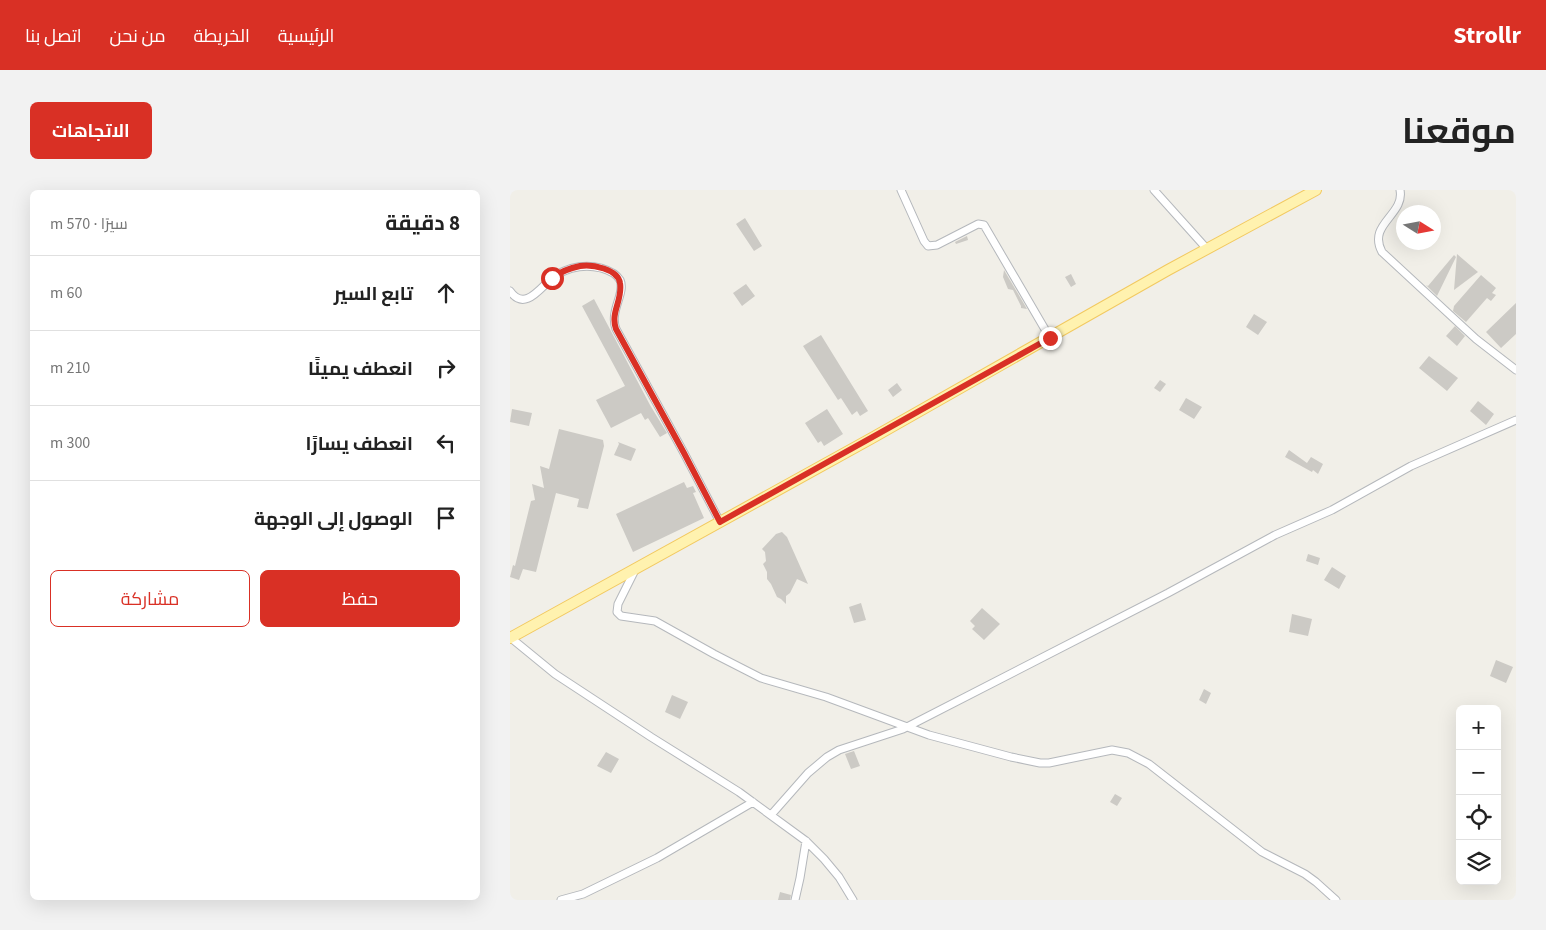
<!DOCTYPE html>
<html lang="ar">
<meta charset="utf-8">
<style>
body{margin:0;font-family:"Source Sans 3",Cairo,sans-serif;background:#f2f2f2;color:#222;direction:rtl}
.controls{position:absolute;right:15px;bottom:15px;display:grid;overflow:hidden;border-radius:8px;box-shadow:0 5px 20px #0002}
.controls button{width:45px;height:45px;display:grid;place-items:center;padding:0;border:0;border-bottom:1px solid #e0e0e0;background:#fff;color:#222;font:25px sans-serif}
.compass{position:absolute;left:886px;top:15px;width:45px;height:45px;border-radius:50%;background:#fff;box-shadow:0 5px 20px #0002;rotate:101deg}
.stop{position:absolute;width:15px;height:15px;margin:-11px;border:4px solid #d93025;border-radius:50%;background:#fff}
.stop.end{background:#d93025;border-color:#fff;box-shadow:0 1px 5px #0008}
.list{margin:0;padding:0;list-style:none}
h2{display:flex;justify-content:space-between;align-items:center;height:65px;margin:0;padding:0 20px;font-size:21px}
h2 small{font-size:16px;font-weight:400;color:#767676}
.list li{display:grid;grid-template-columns:32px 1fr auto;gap:15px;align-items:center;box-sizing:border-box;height:75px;padding:0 20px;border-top:1px solid #e0e0e0}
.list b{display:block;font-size:19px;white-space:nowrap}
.list em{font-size:16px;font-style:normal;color:#767676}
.actions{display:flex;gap:10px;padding:15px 20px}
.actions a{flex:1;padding:11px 0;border:1px solid #d93025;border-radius:8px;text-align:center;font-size:18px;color:#d93025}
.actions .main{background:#d93025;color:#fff}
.icon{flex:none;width:28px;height:28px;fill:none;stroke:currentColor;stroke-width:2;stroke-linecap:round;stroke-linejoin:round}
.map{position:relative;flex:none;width:1006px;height:710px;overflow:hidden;direction:ltr;border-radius:8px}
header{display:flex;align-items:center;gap:30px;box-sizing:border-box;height:70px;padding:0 25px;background:#d93025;color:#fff}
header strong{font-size:24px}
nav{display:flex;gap:28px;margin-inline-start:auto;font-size:18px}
.intro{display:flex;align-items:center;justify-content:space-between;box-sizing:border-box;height:120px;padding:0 30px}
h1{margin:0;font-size:35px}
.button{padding:12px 22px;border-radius:8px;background:#d93025;color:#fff;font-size:18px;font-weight:700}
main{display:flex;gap:30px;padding:0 30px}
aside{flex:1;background:#fff;border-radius:8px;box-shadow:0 5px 20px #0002}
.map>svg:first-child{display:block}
.building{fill:#cccac5}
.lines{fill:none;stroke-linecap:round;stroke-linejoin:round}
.minor-casing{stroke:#b5b8bc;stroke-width:9}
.primary-casing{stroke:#f2c960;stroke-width:12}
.minor{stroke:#fff;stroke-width:7}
.primary{stroke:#fff2af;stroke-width:10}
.route{stroke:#d93025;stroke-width:6}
</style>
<header>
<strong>Strollr</strong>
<nav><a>الرئيسية</a><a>الخريطة</a><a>من نحن</a><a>اتصل بنا</a></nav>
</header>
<div class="intro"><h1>موقعنا</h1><a class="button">الاتجاهات</a></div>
<main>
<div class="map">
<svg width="1006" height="710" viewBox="0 0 1006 710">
<rect width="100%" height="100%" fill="#f1efe8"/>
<path class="building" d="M 235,28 L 252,56 L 244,61 L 226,34 Z
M 457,46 L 458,50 L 446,54 L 445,52 Z
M 947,64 L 968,82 L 944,100 Z
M 944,65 L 946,67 L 927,106 L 916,95 L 918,96 Z
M 494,80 L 517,119 L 511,118 L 511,116 L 503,100 L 498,99 L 493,87 Z
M 561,84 L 566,94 L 561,97 L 555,87 Z
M 971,85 L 986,98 L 982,103 L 986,105 L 981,111 L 977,108 L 956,132 L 943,121 L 944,116 Z
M 236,94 L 245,106 L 232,116 L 223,103 Z
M 84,109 L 140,215 L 157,243 L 150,247 L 138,228 L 135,230 L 131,223 L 101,238 L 86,210 L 115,196 L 72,116 Z
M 1006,113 L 1006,144 L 991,158 L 976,142 Z
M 744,124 L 757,132 L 748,145 L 736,137 Z
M 945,136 L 955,146 L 947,156 L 936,146 Z
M 311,145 L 358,221 L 350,226 L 347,221 L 342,225 L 331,208 L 328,210 L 293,156 Z
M 919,166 L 948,188 L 937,201 L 909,178 Z
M 650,190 L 656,194 L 650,202 L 644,198 Z
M 387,193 L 392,200 L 383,207 L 378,200 Z
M 676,208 L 692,217 L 684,229 L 669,220 Z
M 968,211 L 984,224 L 976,235 L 960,221 Z
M 2,219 L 22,223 L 19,236 L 0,232 Z
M 317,219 L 333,244 L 314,256 L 311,251 L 308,253 L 295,233 Z
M 49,239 L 93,250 L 94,256 L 78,319 L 67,317 L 69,309 L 46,303 L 26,382 L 13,379 L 9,390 L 0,387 L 3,375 L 5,376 L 21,311 L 25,310 L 22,294 L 34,298 L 30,276 L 39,279 Z
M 108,252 L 126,259 L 121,271 L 104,265 L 109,254 Z
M 779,260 L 797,273 L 801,267 L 813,274 L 808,284 L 803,280 L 802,282 L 775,267 Z
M 174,292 L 177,298 L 183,296 L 186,302 L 183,303 L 194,328 L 123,362 L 106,324 Z
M 272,342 L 277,347 L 298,394 L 287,389 L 280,403 L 276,406 L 276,414 L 271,409 L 267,407 L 261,394 L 257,389 L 257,382 L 253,374 L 256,371 L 255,362 L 252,359 L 266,344 Z
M 798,364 L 810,368 L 808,375 L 796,371 Z
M 822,377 L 836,386 L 829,399 L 814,390 Z
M 351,413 L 356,430 L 344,433 L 339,417 Z
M 472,418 L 490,434 L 474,450 L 462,439 L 465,436 L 460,431 Z
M 782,424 L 802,429 L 798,446 L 779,442 Z
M 986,470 L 1003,477 L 996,493 L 980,486 Z
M 694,499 L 701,503 L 696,514 L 689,510 Z
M 162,505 L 178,512 L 170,529 L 155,522 Z
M 344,561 L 350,576 L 341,579 L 335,564 Z
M 96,562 L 109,569 L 101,583 L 87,576 Z
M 605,604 L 612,608 L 607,616 L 600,612 Z
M 270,702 L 281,705 L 280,710 L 268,710 Z"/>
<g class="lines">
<g class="minor-casing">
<path id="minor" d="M 391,0 L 414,51 L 418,56 L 427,55 L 468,34 L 474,35 L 540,148
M 644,0 L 697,59
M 890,0 C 895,25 857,34 872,62 L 966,149 L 1006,180
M 0,101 C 16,124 33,93 46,85 C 60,77 75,74 91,78 C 98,80 106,83 110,90 C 116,103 99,121 106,139 L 174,263 L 210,332
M 125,380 L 108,414 L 107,422 L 111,426 L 145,431 L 204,464 L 251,488 L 316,507 L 419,545 L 501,567 L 530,573 L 539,573 L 602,560 L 618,563 L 639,574 L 752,662 L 795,684 L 806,692 L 826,710
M 1,448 L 45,484 L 141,547 L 229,602 L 296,651 L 314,669 L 329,687 L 343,710
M 261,625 L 298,583 L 317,567 L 329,560 L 393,539 L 658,403 L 765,345 L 822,320 L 901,276 L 1006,230
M 51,710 L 73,704 L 147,668 L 243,612
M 285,710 L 290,688 L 296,651"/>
</g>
<g class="primary-casing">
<path id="primary" d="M 0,448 L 362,248 L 658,80 L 806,0"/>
</g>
<use href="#minor" class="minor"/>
<use href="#primary" class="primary"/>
</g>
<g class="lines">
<path class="route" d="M 42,88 C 50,82 60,78 70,76 C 82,74 108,79 110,93 C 113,110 100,122 106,139 L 174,263 L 210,332 L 540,148"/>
</g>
</svg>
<div class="controls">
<button>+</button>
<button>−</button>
<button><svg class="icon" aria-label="locate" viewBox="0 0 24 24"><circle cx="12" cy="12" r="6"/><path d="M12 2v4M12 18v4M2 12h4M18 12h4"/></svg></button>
<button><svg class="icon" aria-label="layers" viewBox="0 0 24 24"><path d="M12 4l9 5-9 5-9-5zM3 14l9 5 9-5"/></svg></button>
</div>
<svg class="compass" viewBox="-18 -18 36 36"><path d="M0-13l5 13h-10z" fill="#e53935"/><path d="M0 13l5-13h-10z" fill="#767676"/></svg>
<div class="stop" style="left:42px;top:88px"></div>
<div class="stop end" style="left:540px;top:148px"></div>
</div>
<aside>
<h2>8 دقيقة<small>سيرًا · 570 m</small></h2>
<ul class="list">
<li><svg class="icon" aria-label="ahead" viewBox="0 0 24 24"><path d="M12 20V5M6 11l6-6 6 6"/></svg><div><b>تابع السير</b></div><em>60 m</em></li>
<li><svg class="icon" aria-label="right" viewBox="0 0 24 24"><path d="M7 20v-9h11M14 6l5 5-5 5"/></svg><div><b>انعطف يمينًا</b></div><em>210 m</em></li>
<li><svg class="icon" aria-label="left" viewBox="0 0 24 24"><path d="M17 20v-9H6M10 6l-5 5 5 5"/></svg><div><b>انعطف يسارًا</b></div><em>300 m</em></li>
<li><svg class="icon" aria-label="arrive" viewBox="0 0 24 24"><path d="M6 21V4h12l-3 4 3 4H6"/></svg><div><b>الوصول إلى الوجهة</b></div></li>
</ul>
<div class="actions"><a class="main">حفظ</a><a>مشاركة</a></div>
</aside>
</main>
